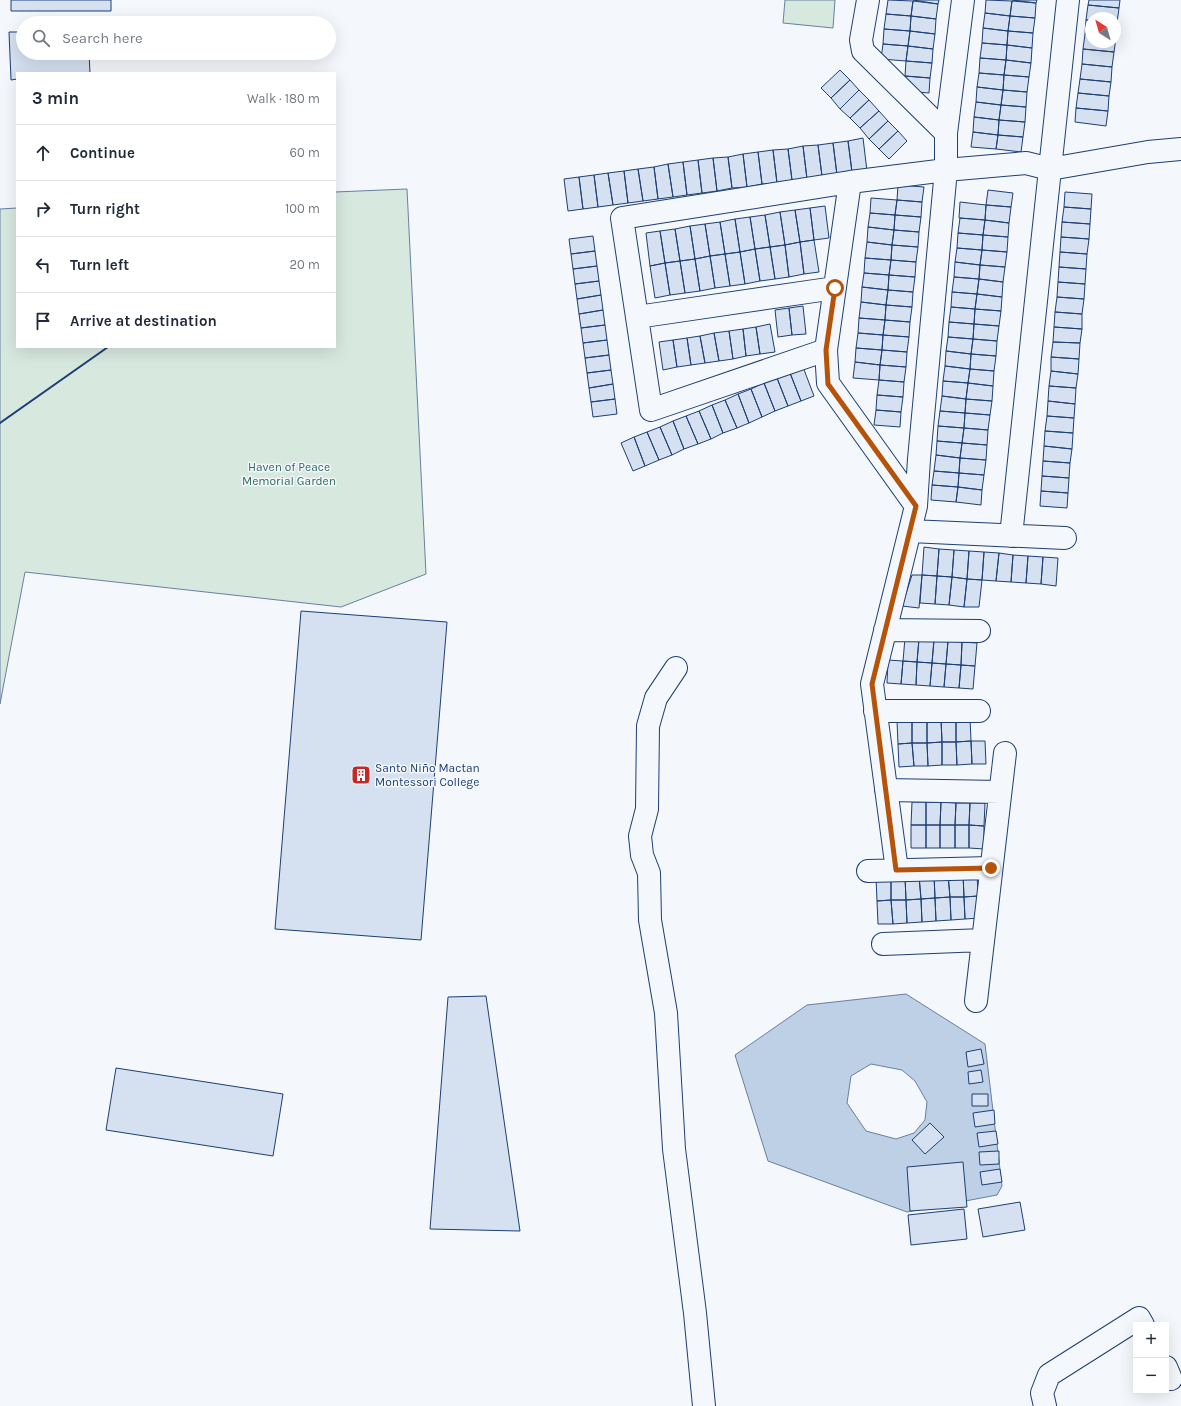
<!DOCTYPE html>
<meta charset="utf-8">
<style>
body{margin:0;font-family:Karla,sans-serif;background:#f2f2f3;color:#1f2937}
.controls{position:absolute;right:12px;bottom:12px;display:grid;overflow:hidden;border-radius:0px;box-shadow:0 4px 16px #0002}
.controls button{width:36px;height:36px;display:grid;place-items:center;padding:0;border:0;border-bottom:1px solid #e0e1e3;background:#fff;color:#1f2937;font:20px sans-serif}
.compass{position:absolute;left:1085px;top:12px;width:36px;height:36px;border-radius:50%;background:#fff;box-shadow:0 4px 16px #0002;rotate:323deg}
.stop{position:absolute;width:12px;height:12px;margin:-9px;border:3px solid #b45309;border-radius:50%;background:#fff}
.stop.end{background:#b45309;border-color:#fff;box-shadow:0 1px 4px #0008}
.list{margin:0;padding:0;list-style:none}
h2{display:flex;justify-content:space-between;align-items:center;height:52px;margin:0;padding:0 16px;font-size:17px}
h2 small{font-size:13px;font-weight:400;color:#747a83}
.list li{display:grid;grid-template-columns:26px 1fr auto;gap:12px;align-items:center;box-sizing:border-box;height:56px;padding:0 16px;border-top:1px solid #e0e1e3}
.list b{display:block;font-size:15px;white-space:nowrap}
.list em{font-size:13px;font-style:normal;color:#747a83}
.icon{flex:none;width:22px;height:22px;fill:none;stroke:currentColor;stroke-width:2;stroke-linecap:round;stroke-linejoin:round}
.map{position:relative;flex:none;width:1181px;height:1406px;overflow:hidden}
.search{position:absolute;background:#fff;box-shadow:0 4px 16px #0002;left:16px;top:16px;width:320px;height:44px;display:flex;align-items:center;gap:10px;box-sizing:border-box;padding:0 14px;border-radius:22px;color:#747a83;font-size:15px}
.panel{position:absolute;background:#fff;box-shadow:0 4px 16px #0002;left:16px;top:72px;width:320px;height:276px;border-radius:0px}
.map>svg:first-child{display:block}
.green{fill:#d7e8df;stroke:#687fa3}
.water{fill:#bed0e5;stroke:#687fa3;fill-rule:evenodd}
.building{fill:#d5e0f0;stroke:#1d3f73}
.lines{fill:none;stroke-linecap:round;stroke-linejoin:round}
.minor-casing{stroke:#1d3f73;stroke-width:24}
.minor{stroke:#f4f7fb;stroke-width:22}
.wall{stroke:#1d3f73;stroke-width:2}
.route{stroke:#b45309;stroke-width:5}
.labels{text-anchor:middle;stroke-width:3;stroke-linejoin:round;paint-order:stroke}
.park-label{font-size:12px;fill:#2c6c60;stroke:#f4f7fb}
.poi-label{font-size:12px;fill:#1d3f73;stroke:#f4f7fb;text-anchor:start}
</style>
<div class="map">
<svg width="1181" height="1406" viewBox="0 0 1181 1406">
<rect width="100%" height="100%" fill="#f4f7fb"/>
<path class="green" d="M 785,0 L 835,0 L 833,28 L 783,23 Z
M 407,189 L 426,574 L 341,607 L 25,572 L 0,704 L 0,209 L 17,208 L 17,347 L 335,347 L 335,192 Z"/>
<path class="water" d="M 906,994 L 985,1044 L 1002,1186 L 997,1195 L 907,1212 L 768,1161 L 735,1055 L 807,1005 ZM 871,1064 L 902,1070 L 915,1081 L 927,1102 L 925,1120 L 914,1133 L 896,1139 L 866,1131 L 847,1103 L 851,1076 Z"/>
<path class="building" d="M 11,0 L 111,0 L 111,11 L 11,11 Z
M 888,0 L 913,1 L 911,16 L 886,14 Z
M 913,0 L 939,0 L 938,4 Z
M 986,0 L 1012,1 L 1010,16 L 985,13 Z
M 1012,0 L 1037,0 L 1036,3 Z
M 1089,0 L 1120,0 L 1119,8 L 1088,5 Z
M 913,1 L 938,4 L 936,19 L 911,16 Z
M 1012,1 L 1036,3 L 1035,18 L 1010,16 Z
M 1088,5 L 1119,8 L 1117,23 L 1115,23 L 1115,18 L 1091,18 L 1091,20 L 1086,20 Z
M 985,13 L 1010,16 L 1008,31 L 983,28 Z
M 886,14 L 911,16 L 910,31 L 884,29 Z
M 911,16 L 936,19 L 935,34 L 910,31 Z
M 1010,16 L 1035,18 L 1033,33 L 1008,31 Z
M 1086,20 L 1091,20 L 1091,35 L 1085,34 Z
M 983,28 L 1008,31 L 1007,45 L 982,43 Z
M 884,29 L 910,31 L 908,46 L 883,44 Z
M 910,31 L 935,34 L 933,49 L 908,46 Z
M 1008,31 L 1033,33 L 1032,48 L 1007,45 Z
M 9,32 L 23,32 L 23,53 L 89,53 L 90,73 L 17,73 L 17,79 L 11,80 Z
M 1085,34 L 1091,35 L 1091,42 L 1115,42 L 1116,38 L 1114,52 L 1083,49 Z
M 982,43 L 1007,45 L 1006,60 L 980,58 Z
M 883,44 L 908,46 L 906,61 L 881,59 Z
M 1007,45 L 1032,48 L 1031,63 L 1006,60 Z
M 908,46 L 933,49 L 932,63 L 906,61 Z
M 1083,49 L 1114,52 L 1112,67 L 1082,64 Z
M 980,58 L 1006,60 L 1004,75 L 979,73 Z
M 1006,60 L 1031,63 L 1029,77 L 1004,75 Z
M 906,61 L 932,63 L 930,78 L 905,76 Z
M 1082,64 L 1112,67 L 1111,82 L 1080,79 Z
M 840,70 L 850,80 L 831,98 L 821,88 Z
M 979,73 L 1004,75 L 1003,90 L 977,87 Z
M 1004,75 L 1029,77 L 1027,92 L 1003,90 Z
M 905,76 L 930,78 L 929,93 L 904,91 Z
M 1080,79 L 1111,82 L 1109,96 L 1078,93 Z
M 850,80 L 859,90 L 840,109 L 831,98 Z
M 977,87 L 1003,90 L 1001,105 L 976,102 Z
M 859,90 L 869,100 L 850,118 L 840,109 Z
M 1003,90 L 1027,92 L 1026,107 L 1001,105 Z
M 1078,93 L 1109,96 L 1108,111 L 1076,108 Z
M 869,100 L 879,111 L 860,128 L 850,118 Z
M 976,102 L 1001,105 L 999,120 L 974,117 Z
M 1001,105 L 1026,107 L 1025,122 L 999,120 Z
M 1076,108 L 1108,111 L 1106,126 L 1075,122 Z
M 879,111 L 888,121 L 869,139 L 860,128 Z
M 974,117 L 999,120 L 998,135 L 973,132 Z
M 999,120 L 1025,122 L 1023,137 L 998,135 Z
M 888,121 L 898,131 L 879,149 L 869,139 Z
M 898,131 L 907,141 L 889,159 L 879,149 Z
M 973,132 L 998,135 L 996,149 L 971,147 Z
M 998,135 L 1023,137 L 1021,152 L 996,149 Z
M 863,138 L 867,171 L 852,172 L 848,141 Z
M 848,141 L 852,172 L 837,175 L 833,143 Z
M 833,143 L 837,175 L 822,176 L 818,145 Z
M 818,145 L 822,176 L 807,179 L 803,146 Z
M 803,146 L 807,179 L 792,180 L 788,149 Z
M 788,149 L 792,180 L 777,183 L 773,150 Z
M 773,150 L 777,183 L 762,184 L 758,152 Z
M 758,152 L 762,184 L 747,187 L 743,154 Z
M 743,154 L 747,187 L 732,188 L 728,157 Z
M 728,157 L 732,188 L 717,191 L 713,158 Z
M 713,158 L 717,191 L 702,193 L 698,160 Z
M 698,160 L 702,193 L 687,195 L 683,162 Z
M 683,162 L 687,195 L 673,197 L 668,164 Z
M 668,164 L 673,197 L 658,199 L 654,167 Z
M 654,167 L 658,199 L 643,201 L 638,169 Z
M 638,169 L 643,201 L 628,203 L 624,171 Z
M 624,171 L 628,203 L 613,205 L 608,173 Z
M 608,173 L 613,205 L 598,207 L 594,175 Z
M 594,175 L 598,207 L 583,209 L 579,177 Z
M 579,177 L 583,209 L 568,211 L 564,179 Z
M 898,185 L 924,187 L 922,202 L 897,200 Z
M 988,190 L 1013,193 L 1011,207 L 986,205 Z
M 1065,192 L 1092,194 L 1091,209 L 1064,207 Z
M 871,198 L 897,200 L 895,215 L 870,213 Z
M 897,200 L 922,202 L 921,217 L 895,215 Z
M 960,202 L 986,205 L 985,220 L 959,218 Z
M 986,205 L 1011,207 L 1009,223 L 985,220 Z
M 825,206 L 829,238 L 814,240 L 810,208 Z
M 1064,207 L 1091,209 L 1090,224 L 1062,222 Z
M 810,208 L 814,240 L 800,242 L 795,210 Z
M 795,210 L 800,242 L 785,245 L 780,212 Z
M 780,212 L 785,245 L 770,247 L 765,215 Z
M 870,213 L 895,215 L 894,230 L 868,227 Z
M 765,215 L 770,247 L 755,249 L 750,217 Z
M 895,215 L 921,217 L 919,232 L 894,230 Z
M 750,217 L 755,249 L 740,252 L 735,219 Z
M 960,218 L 985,220 L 983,235 L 958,233 Z
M 735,219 L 740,252 L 725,254 L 720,222 Z
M 985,220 L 1009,223 L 1008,237 L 983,235 Z
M 720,222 L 725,254 L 710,256 L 705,224 Z
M 1062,222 L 1090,224 L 1089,239 L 1061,237 Z
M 705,224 L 710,256 L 695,259 L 690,226 Z
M 690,226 L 695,259 L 680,261 L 675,229 Z
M 868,227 L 894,230 L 892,245 L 867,242 Z
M 675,229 L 680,261 L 665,263 L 660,231 Z
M 894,230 L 919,232 L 918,247 L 892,245 Z
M 660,231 L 665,263 L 650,266 L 646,233 Z
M 958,233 L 983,235 L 982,250 L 957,248 Z
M 983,235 L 1008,237 L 1007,252 L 982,250 Z
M 593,236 L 595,251 L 571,254 L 569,239 Z
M 1061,237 L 1089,239 L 1087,254 L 1060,252 Z
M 814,240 L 819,272 L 804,274 L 800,242 Z
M 800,242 L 804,274 L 789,277 L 785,245 Z
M 867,242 L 892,245 L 891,260 L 865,258 Z
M 785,245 L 789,277 L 775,279 L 770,247 Z
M 892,245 L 918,247 L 916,262 L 891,260 Z
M 770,247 L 775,279 L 760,281 L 755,249 Z
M 957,248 L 982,250 L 980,265 L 955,262 Z
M 755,249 L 760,281 L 745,284 L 740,252 Z
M 982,250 L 1007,252 L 1005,267 L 980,265 Z
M 595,251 L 597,266 L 573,269 L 571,254 Z
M 740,252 L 745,284 L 730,286 L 725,254 Z
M 1060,252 L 1087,254 L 1086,269 L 1059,267 Z
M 725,254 L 730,286 L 715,288 L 710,256 Z
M 710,256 L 715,288 L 700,291 L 695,259 Z
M 865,258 L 891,260 L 889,275 L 864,273 Z
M 695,259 L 700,291 L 685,293 L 680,261 Z
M 891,260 L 916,262 L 915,277 L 889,275 Z
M 680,261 L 685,293 L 670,295 L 665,263 Z
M 955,262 L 980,265 L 979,279 L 954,277 Z
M 665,263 L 670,295 L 655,298 L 650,266 Z
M 980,265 L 1005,267 L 1003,282 L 979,279 Z
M 597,266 L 599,281 L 575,284 L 573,269 Z
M 1059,267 L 1086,269 L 1085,284 L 1058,282 Z
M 864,273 L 889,275 L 888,290 L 862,287 Z
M 889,275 L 915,277 L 913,292 L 888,290 Z
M 954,277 L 979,279 L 977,294 L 952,292 Z
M 979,279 L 1003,282 L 1002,297 L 977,294 Z
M 599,281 L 601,295 L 577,299 L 575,284 Z
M 1058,282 L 1085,284 L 1084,299 L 1057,297 Z
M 862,287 L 888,290 L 886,305 L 861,302 Z
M 888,290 L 913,292 L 912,307 L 886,305 Z
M 952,292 L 977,294 L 975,309 L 951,307 Z
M 977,294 L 1002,297 L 1001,311 L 975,309 Z
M 601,295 L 603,310 L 579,314 L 577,299 Z
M 1057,297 L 1084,299 L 1082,314 L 1055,312 Z
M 861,302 L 886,305 L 885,320 L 859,318 Z
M 886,305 L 912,307 L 910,322 L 885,320 Z
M 803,306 L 806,334 L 792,335 L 789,308 Z
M 951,307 L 975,309 L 974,324 L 949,322 Z
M 789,308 L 792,335 L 778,337 L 775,310 Z
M 975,309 L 1001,311 L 999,326 L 974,324 Z
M 603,310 L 605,325 L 581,328 L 579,314 Z
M 1055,312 L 1082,314 L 1082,329 L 1054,327 Z
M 859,318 L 885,320 L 883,335 L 858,333 Z
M 885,320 L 910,322 L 909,337 L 883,335 Z
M 949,322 L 974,324 L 973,339 L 948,337 Z
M 770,324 L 775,352 L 760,354 L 756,327 Z
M 974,324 L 999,326 L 997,341 L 973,339 Z
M 605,325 L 607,340 L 583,343 L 581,328 Z
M 756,327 L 760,354 L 746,356 L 743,329 Z
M 1054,327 L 1082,329 L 1080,343 L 1053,342 Z
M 743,329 L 746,356 L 733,359 L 729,331 Z
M 729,331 L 733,359 L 719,361 L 714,333 Z
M 714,333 L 719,361 L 705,363 L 700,336 Z
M 858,333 L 883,335 L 882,350 L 856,348 Z
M 883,335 L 909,337 L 907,352 L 882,350 Z
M 700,336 L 705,363 L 691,365 L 687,338 Z
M 948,337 L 973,339 L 971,354 L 946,351 Z
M 687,338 L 691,365 L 677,367 L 673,340 Z
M 973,339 L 997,341 L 996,356 L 971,354 Z
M 607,340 L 609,355 L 585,358 L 583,343 Z
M 673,340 L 677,367 L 663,370 L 659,342 Z
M 1053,342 L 1080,343 L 1079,359 L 1051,357 Z
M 856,348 L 882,350 L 880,365 L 855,362 Z
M 882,350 L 907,352 L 906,367 L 880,365 Z
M 946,351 L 971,354 L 970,369 L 945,366 Z
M 971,354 L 996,356 L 994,371 L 970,369 Z
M 609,355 L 611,370 L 587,373 L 585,358 Z
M 1051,357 L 1079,359 L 1078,374 L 1051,371 Z
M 855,362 L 880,365 L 879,380 L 853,378 Z
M 880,365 L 906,367 L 904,382 L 879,380 Z
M 945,366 L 970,369 L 968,383 L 943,381 Z
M 803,367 L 814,396 L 801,401 L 790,373 Z
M 970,369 L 994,371 L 993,386 L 968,383 Z
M 611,370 L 613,384 L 589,388 L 587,373 Z
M 1051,371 L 1078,374 L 1076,388 L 1049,386 Z
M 790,373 L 801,401 L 788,406 L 777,378 Z
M 777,378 L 788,406 L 775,411 L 764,383 Z
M 879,380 L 904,382 L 903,397 L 877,395 Z
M 943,381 L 968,383 L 966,399 L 942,396 Z
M 764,383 L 775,411 L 762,417 L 751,389 Z
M 968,383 L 993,386 L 992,401 L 966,399 Z
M 613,384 L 615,399 L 591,402 L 589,388 Z
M 1049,386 L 1076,388 L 1075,404 L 1048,401 Z
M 751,389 L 762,417 L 749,423 L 738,394 Z
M 738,394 L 749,423 L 737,428 L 725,400 Z
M 877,395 L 903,397 L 901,412 L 876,410 Z
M 942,396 L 966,399 L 965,413 L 940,411 Z
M 615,399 L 617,414 L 593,417 L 591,402 Z
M 966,399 L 992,401 L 990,415 L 965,413 Z
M 725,400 L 737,428 L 723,433 L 712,405 Z
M 1048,401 L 1075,404 L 1074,418 L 1047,416 Z
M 712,405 L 723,433 L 711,439 L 699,411 Z
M 876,410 L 901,412 L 900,427 L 874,425 Z
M 699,411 L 711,439 L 698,444 L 686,416 Z
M 940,411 L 965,413 L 964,428 L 938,426 Z
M 965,413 L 990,415 L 988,430 L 964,428 Z
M 686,416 L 698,444 L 684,449 L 673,421 Z
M 1047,416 L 1074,418 L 1073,433 L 1045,431 Z
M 673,421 L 684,449 L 672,455 L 660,427 Z
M 938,426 L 964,428 L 962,443 L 937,441 Z
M 660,427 L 672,455 L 659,460 L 647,432 Z
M 964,428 L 988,430 L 987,445 L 962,443 Z
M 1045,431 L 1073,433 L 1072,449 L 1044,446 Z
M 647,432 L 659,460 L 645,466 L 634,437 Z
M 634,437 L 645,466 L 633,471 L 621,443 Z
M 937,441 L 962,443 L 960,458 L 936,455 Z
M 962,443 L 987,445 L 986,460 L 960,458 Z
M 1044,446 L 1072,449 L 1070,463 L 1043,461 Z
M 936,455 L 960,458 L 959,473 L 934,471 Z
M 960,458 L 986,460 L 984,475 L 959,473 Z
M 1043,461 L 1070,463 L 1069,478 L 1042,476 Z
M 934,471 L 959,473 L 958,487 L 932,485 Z
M 959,473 L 984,475 L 982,490 L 958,487 Z
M 1042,476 L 1069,478 L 1068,493 L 1041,491 Z
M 932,485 L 958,487 L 956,502 L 931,500 Z
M 958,487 L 982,490 L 981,505 L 956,502 Z
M 1041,491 L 1068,493 L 1067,508 L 1040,506 Z
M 924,547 L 939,549 L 937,576 L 922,575 Z
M 939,549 L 954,550 L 952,577 L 937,576 Z
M 954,550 L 969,551 L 967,579 L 952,577 Z
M 969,551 L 984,552 L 982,580 L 967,579 Z
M 984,552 L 999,553 L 996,581 L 982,580 Z
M 999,553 L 1013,555 L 1011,582 L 996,581 Z
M 1013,555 L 1028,556 L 1026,583 L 1011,582 Z
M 1028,556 L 1043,557 L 1041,584 L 1026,583 Z
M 1043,557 L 1058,558 L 1056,586 L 1041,584 Z
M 912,575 L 922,575 L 919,608 L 902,606 Z
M 922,575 L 937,576 L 935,604 L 920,603 Z
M 937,576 L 952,577 L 949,605 L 935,604 Z
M 952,577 L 967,579 L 964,607 L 949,605 Z
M 967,579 L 982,580 L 979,607 L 964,607 Z
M 301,611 L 447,622 L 421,940 L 275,929 Z
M 905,638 L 919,639 L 917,662 L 903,661 Z
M 919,639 L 934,640 L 932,663 L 917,662 Z
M 934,640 L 948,641 L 946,664 L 932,663 Z
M 948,641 L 962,642 L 961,665 L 946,664 Z
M 962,642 L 977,643 L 975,666 L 961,665 Z
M 888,660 L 903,661 L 901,684 L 887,683 Z
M 903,661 L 917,662 L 916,685 L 901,684 Z
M 917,662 L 932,663 L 930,686 L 916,685 Z
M 932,663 L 946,664 L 944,687 L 930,686 Z
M 946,664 L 961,665 L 959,688 L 944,687 Z
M 961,665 L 975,666 L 973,689 L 959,688 Z
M 970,718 L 971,741 L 956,742 L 956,719 Z
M 941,719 L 956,719 L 956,742 L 942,742 Z
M 941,719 L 942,742 L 927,743 L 927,720 Z
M 912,720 L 927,720 L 927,743 L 912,743 Z
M 912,720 L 912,743 L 898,744 L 897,721 Z
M 971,741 L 972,764 L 957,765 L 956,742 Z
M 971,741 L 985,741 L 986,764 L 972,764 Z
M 942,742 L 942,765 L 928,766 L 927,743 Z
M 942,742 L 956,742 L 957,765 L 942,765 Z
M 912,743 L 914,766 L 899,767 L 898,744 Z
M 912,743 L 927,743 L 928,766 L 914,766 Z
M 912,802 L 926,802 L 926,825 L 911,825 Z
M 926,802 L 941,802 L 940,825 L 926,825 Z
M 941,802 L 956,803 L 955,825 L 940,825 Z
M 956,803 L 970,803 L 969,825 L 955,825 Z
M 970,803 L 985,803 L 984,826 L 969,825 Z
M 911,825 L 926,825 L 926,848 L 911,848 Z
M 926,825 L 940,825 L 940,848 L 926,848 Z
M 940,825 L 955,825 L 955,848 L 940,848 Z
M 955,825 L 969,825 L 969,848 L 955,848 Z
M 969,825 L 984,826 L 984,849 L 969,848 Z
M 977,873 L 978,896 L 964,897 L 963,874 Z
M 963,874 L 964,897 L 950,897 L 948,875 Z
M 934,875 L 935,898 L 921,899 L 919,876 Z
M 934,875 L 948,875 L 950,897 L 935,898 Z
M 919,876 L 921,899 L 906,900 L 905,877 Z
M 905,877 L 906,900 L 891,900 L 891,878 Z
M 876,878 L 891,878 L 891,900 L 877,901 Z
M 978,896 L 980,918 L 965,919 L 964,897 Z
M 950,897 L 951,920 L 936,921 L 935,898 Z
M 950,897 L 964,897 L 965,919 L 951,920 Z
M 935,898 L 936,921 L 922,922 L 921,899 Z
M 921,899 L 922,922 L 907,923 L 906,900 Z
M 891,900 L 893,924 L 878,924 L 877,901 Z
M 891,900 L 906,900 L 907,923 L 893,924 Z
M 486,996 L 520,1231 L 430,1229 L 448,997 Z
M 981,1049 L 984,1064 L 968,1067 L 966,1052 Z
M 116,1068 L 283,1094 L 273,1156 L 106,1130 Z
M 981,1070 L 983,1082 L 969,1084 L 968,1072 Z
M 972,1094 L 988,1094 L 988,1106 L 972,1106 Z
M 994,1110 L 995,1124 L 975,1127 L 973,1113 Z
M 930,1123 L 944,1137 L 925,1154 L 912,1140 Z
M 996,1131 L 998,1144 L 979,1147 L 977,1133 Z
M 999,1151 L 999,1164 L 980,1165 L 979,1152 Z
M 963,1162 L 967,1207 L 910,1211 L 907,1167 Z
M 1000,1169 L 1002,1182 L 982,1185 L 980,1172 Z
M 1020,1202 L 1025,1230 L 983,1237 L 978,1209 Z
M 964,1209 L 967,1239 L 911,1245 L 908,1215 Z"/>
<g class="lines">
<g class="minor-casing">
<path id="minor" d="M 868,0 L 861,40 L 863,51 L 946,133 L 946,170 L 919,459 L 916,506 L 872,684 L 897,870
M 946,133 L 963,0
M 850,182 L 826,350 L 651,410 L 622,218 L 850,182 L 946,170 L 1026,163 L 1050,169 L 1148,152 L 1181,149
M 637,317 L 835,288
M 826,350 L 828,383 L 916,506
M 910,531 L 1065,538
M 1011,536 L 1068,0
M 885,630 L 979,631
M 676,668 L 656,698 L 648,726 L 647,809 L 640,836 L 642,855 L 649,873 L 650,920 L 666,1013 L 674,1149 L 695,1313 L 704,1406
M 875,711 L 979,711
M 886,790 L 1000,792
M 868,871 L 991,868
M 883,944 L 983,940
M 976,1001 L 1005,753
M 1166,1367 L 1171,1379
M 1045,1406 L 1042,1393 L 1049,1375 L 1139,1318 L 1143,1325"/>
</g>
<use href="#minor" class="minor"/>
<path class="wall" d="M 0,423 L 108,347"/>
</g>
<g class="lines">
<path class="route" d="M 835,288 L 826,350 L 828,384 L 916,506 L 872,684 L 896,870 L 991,868"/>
</g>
<defs>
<g id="building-square" transform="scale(1)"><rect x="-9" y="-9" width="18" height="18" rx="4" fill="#c62828" stroke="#f4f7fb"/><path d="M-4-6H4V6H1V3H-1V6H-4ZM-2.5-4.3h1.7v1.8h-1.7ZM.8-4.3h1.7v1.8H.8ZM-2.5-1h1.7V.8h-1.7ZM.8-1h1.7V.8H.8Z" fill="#fff"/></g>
</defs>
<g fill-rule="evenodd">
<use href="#building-square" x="361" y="775"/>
</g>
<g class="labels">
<g class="park-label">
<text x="289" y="471">Haven of Peace<tspan x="289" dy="14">Memorial Garden</tspan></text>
</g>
<g class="poi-label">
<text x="375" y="772">Santo Niño Mactan<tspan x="375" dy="14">Montessori College</tspan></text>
</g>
</g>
</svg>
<div class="controls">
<button>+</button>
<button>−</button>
</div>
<svg class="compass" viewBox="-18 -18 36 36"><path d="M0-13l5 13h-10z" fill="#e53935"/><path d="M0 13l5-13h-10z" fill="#747a83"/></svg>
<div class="stop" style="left:835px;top:288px"></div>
<div class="stop end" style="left:991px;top:868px"></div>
<div class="search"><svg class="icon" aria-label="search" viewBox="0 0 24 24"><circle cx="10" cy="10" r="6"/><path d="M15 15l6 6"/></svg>Search here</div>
<section class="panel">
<h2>3 min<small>Walk · 180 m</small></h2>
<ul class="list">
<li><svg class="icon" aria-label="ahead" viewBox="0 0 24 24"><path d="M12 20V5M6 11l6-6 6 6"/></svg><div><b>Continue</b></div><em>60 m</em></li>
<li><svg class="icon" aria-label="right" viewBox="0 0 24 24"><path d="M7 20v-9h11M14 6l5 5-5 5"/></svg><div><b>Turn right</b></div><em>100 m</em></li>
<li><svg class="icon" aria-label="left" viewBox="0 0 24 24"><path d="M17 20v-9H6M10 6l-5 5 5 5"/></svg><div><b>Turn left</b></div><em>20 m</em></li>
<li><svg class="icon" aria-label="arrive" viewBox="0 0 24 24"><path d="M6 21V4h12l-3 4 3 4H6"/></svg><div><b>Arrive at destination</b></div></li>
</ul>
</section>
</div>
